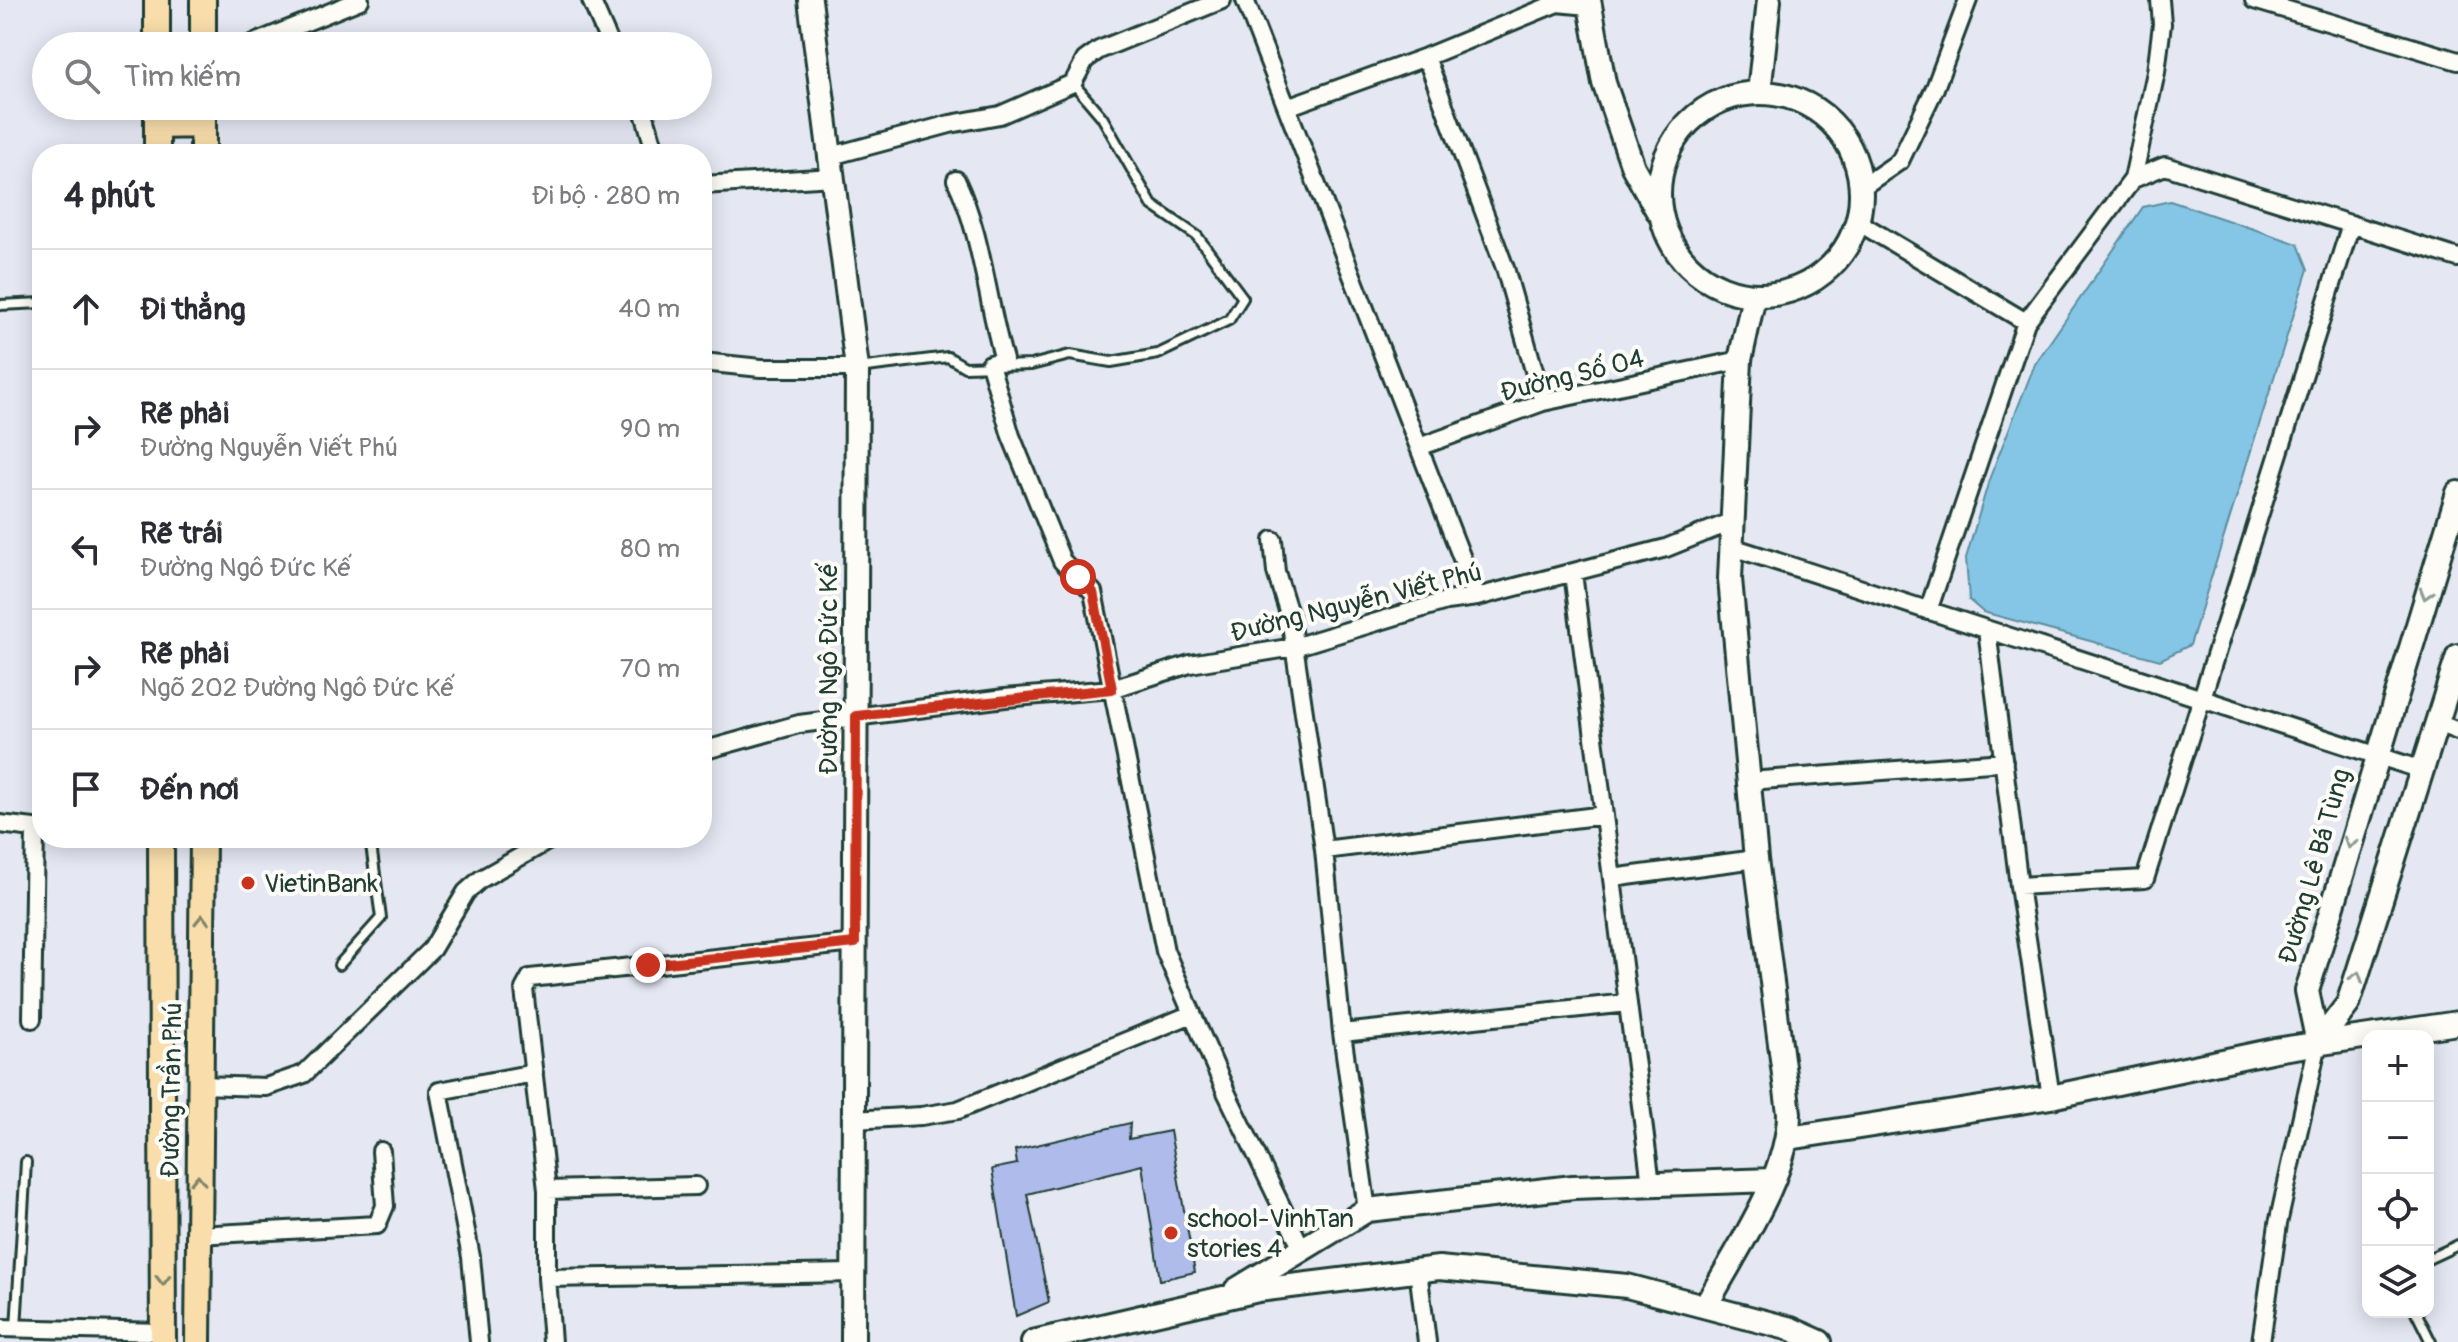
<!DOCTYPE html>
<html lang="vi">
<meta charset="utf-8">
<style>
body{margin:0;font-family:Pangolin,sans-serif;background:#f7f7f7;color:#2b2b33}
.controls{position:absolute;right:24px;bottom:24px;display:grid;overflow:hidden;border-radius:16px;box-shadow:0 4px 20px #0003}
.controls button{width:72px;height:72px;display:grid;place-items:center;padding:0;border:0;border-bottom:2px solid #e1e1e2;background:#fff;color:#2b2b33;font:40px sans-serif}
.stop{position:absolute;width:24px;height:24px;margin:-18px;border:6px solid #c8321e;border-radius:50%;background:#fff}
.stop.end{background:#c8321e;border-color:#fff;box-shadow:0 2px 8px #0008}
.list{margin:0;padding:0;list-style:none}
h2{display:flex;justify-content:space-between;align-items:center;height:104px;margin:0;padding:0 32px;font-size:34px}
h2 small{font-size:26px;font-weight:400;color:#7c7c81}
.list li{display:grid;grid-template-columns:52px 1fr auto;gap:24px;align-items:center;box-sizing:border-box;height:120px;padding:0 32px;border-top:2px solid #e1e1e2}
.list b{display:block;font-size:30px;white-space:nowrap}
.list p{margin:0;font-size:26px;white-space:nowrap;color:#7c7c81}
.list em{font-size:26px;font-style:normal;color:#7c7c81}
.icon{flex:none;width:44px;height:44px;fill:none;stroke:currentColor;stroke-width:2;stroke-linecap:round;stroke-linejoin:round}
.map{position:relative;flex:none;width:2458px;height:1342px;overflow:hidden}
.search{position:absolute;background:#fff;box-shadow:0 4px 20px #0003;left:32px;top:32px;width:680px;height:88px;display:flex;align-items:center;gap:20px;box-sizing:border-box;padding:0 28px;border-radius:44px;color:#7c7c81;font-size:30px}
.panel{position:absolute;background:#fff;box-shadow:0 4px 20px #0003;left:32px;top:144px;width:680px;height:704px;border-radius:32px}
.map>svg:first-child{display:block}
.water{fill:#85c5e6;stroke:#5c8f9f;stroke-width:2}
.building{fill:#aebbeb;stroke:#1f3d34;stroke-width:2}
.lines{fill:none;stroke-linecap:round;stroke-linejoin:round}
.lane-casing{stroke:#1f3d34;stroke-width:14}
.street-casing{stroke:#1f3d34;stroke-width:22}
.secondary-casing{stroke:#1f3d34;stroke-width:28}
.primary-casing{stroke:#1f3d34;stroke-width:30}
.lane{stroke:#fdfcf7;stroke-width:8}
.street{stroke:#fdfcf7;stroke-width:16}
.secondary{stroke:#fdfcf7;stroke-width:22}
.primary{stroke:#f9deab;stroke-width:24}
.oneway{stroke:#8e9c96}
.oneway2{stroke:#81856a}
.route{stroke:#c8321e;stroke-width:10}
.poi-dot{fill:#c8321e;stroke:#fdfcf7;stroke-width:3}
.labels{text-anchor:middle;stroke-width:8;stroke-linejoin:round;paint-order:stroke}
.street-label{font-size:26px;fill:#1f3d34;stroke:#fdfcf7}
.poi-label{font-size:26px;fill:#1f3d34;stroke:#fdfcf7;text-anchor:start}
</style>
<div class="map">
<svg width="2458" height="1342" viewBox="0 0 2458 1342">
<rect width="100%" height="100%" fill="#e5e8f3"/>
<filter id="ink" filterUnits="userSpaceOnUse"><feTurbulence type="fractalNoise" baseFrequency=".0125" numOctaves="2"/><feDisplacementMap in="SourceGraphic" scale="16" xChannelSelector="R" yChannelSelector="G"/><feConvolveMatrix kernelMatrix="1 2 1 2 8 2 1 2 1" color-interpolation-filters="sRGB"/></filter>
<g filter="url(#ink)">
<path class="water" d="M 2170,201 L 2298,244 L 2308,269 L 2190,645 L 2160,660 L 1983,612 L 1969,600 L 1966,558 L 1990,477 L 2035,364 L 2143,207 Z"/>
<path class="building" d="M 1130,1123 L 1129,1139 L 1170,1131 L 1195,1272 L 1160,1280 L 1142,1165 L 1027,1194 L 1049,1302 L 1016,1316 L 992,1169 L 1017,1164 L 1015,1150 Z"/>
<g class="lines">
<g class="lane-casing">
<path id="lane" d="M 0,305 L 42,303
M 858,368 L 948,357 L 965,367 L 1031,365 L 1070,355 L 1111,362 L 1158,354 L 1229,320 L 1243,298 L 1197,236 L 1152,205 L 1102,117 L 1073,83
M 339,965 L 381,918 L 370,838
M 2428,1259 L 2458,1245
M 2416,1312 L 2431,1342
M 16,1328 L 26,1162"/>
</g>
<g class="street-casing">
<path id="street" d="M 591,0 L 611,46
M 1245,0 L 1477,597
M 2254,0 L 2458,61
M 247,46 L 360,0
M 1426,57 L 1505,268 L 1543,402
M 642,106 L 656,154
M 1287,107 L 1426,57 L 1557,3 L 1589,6
M 831,156 L 950,124 L 1000,115 L 1073,83 L 1085,60 L 1099,50 L 1222,0
M 2133,179 L 2165,166 L 2458,258
M 956,180 C 982,234 987,302 1004,360 L 990,364 L 1011,436 L 1062,561 L 1093,592 L 1165,951 L 1227,1094 L 1302,1249
M 702,185 L 834,177
M 1862,187 L 1900,161 L 1935,88 L 1968,0
M 1858,222 L 2026,322
M 702,362 L 761,368 L 857,368
M 1419,447 L 1543,402 L 1740,360
M 1273,540 L 1276,572 L 1290,617 L 1324,850 L 1342,1033 L 1367,1210
M 1732,547 L 2422,770
M 1573,573 L 1651,1184
M 1928,611 L 2026,322 L 2133,179 L 2156,72 L 2162,24 L 2160,0
M 1987,630 L 2019,886 L 2051,1097
M 2437,723 L 2458,731
M 702,751 L 799,724 L 1005,698 L 1112,689 L 1190,664 L 1294,647 L 1446,601 L 1477,597 L 1666,548 L 1733,521
M 1749,781 L 2004,762
M 0,824 L 42,829
M 1324,850 L 1604,815
M 1612,878 L 1756,859
M 2019,886 L 2145,879 L 2351,224
M 32,1019 L 35,829
M 1342,1033 L 1628,1003
M 199,1085 L 266,1087 L 304,1074 L 432,949 L 466,892 L 481,879 L 553,838
M 853,1120 L 921,1116 L 958,1110 L 1192,1014
M 547,1190 L 696,1186
M 198,1235 L 377,1225 L 385,1206 L 381,1151
M 1418,1270 L 1427,1342
M 854,1273 L 547,1278 L 547,1190 L 524,989 L 530,978 L 855,943
M 547,1278 L 552,1342
M 0,1328 L 163,1332
M 479,1342 L 471,1257 L 439,1091 L 534,1073
M 2261,1342 L 2278,1224 L 2318,1043"/>
</g>
<g class="secondary-casing">
<path id="secondary" d="M 810,0 L 857,368 L 853,1342
M 1589,0 L 1604,83 L 1633,167 L 1657,210
M1659 194a101 101 0 1 1 202 0a101 101 0 1 1-202 0Z
M 1759,93 L 1769,0
M 2318,1043 L 2307,991 L 2458,493
M 2318,1043 L 2348,1004 L 2458,656
M 1789,1138 L 2051,1097 L 2275,1050 L 2458,1023
M 1236,1290 L 1367,1210 L 1573,1187 L 1772,1180
M 1706,1306 C 1735,1251 1789,1176 1789,1113 L 1756,859 L 1730,579 L 1740,360 L 1754,296
M 1033,1342 L 1258,1290 L 1439,1268 L 1627,1286 L 1791,1329 L 1820,1342"/>
</g>
<g class="primary-casing">
<path id="primary" d="M 157,0 L 157,46
M 203,46 L 203,0
M 157,106 L 157,154
M 203,106 L 203,154
M 157,126 L 203,125
M 161,838 L 163,1342
M 198,1342 L 203,838"/>
</g>
<use href="#lane" class="lane"/>
<use href="#street" class="street"/>
<use href="#secondary" class="secondary"/>
<use href="#primary" class="primary"/>
</g>
<defs><path id="oneway-chevron" d="M-2-3.5L2.5 0L-2 3.5" fill="none" stroke-width="1.6" stroke-linecap="round" stroke-linejoin="round" transform="scale(2)"/></defs>
<g class="oneway">
<use href="#oneway-chevron" transform="translate(2426 594) rotate(107)"/>
<use href="#oneway-chevron" transform="translate(2350 843) rotate(106)"/>
<use href="#oneway-chevron" transform="translate(2357 977) rotate(-72)"/>
</g>
<g class="oneway2">
<use href="#oneway-chevron" transform="translate(202 920) rotate(-89)"/>
<use href="#oneway-chevron" transform="translate(198 1180) rotate(-89)"/>
<use href="#oneway-chevron" transform="translate(163 1280) rotate(90)"/>
</g>
</g>
<g class="lines" filter="url(#ink)">
<path class="route" d="M 648,965 L 855,943 L 856,716 L 1112,689 L 1093,592 L 1078,577"/>
</g>
<g class="poi-dot">
<circle cx="248" cy="883" r="8"/>
<circle cx="1171" cy="1233" r="8"/>
</g>
<g class="labels">
<g class="street-label">
<text transform="translate(1572 375) rotate(-14)" y="9">Đường Số 04</text>
<text transform="translate(1356 602) rotate(-14)" y="9">Đường Nguyễn Viết Phú</text>
<text transform="translate(828 669) rotate(-90)" y="9">Đường Ngô Đức Kế</text>
<text transform="translate(2314 866) rotate(-74)" y="9">Đường Lê Bá Tùng</text>
<text transform="translate(171 1090) rotate(-89)" y="9">Đường Trần Phú</text>
</g>
<g class="poi-label">
<text x="264" y="892">VietinBank</text>
<text x="1187" y="1227">school-VinhTan<tspan x="1187" dy="30">stories 4</tspan></text>
</g>
</g>
</svg>
<div class="controls">
<button>+</button>
<button>−</button>
<button><svg class="icon" aria-label="locate" viewBox="0 0 24 24"><circle cx="12" cy="12" r="6"/><path d="M12 2v4M12 18v4M2 12h4M18 12h4"/></svg></button>
<button><svg class="icon" aria-label="layers" viewBox="0 0 24 24"><path d="M12 4l9 5-9 5-9-5zM3 14l9 5 9-5"/></svg></button>
</div>
<div class="stop" style="left:1078px;top:577px"></div>
<div class="stop end" style="left:648px;top:965px"></div>
<div class="search"><svg class="icon" aria-label="search" viewBox="0 0 24 24"><circle cx="10" cy="10" r="6"/><path d="M15 15l6 6"/></svg>Tìm kiếm</div>
<section class="panel">
<h2>4 phút<small>Đi bộ · 280 m</small></h2>
<ul class="list">
<li><svg class="icon" aria-label="ahead" viewBox="0 0 24 24"><path d="M12 20V5M6 11l6-6 6 6"/></svg><div><b>Đi thẳng</b></div><em>40 m</em></li>
<li><svg class="icon" aria-label="right" viewBox="0 0 24 24"><path d="M7 20v-9h11M14 6l5 5-5 5"/></svg><div><b>Rẽ phải</b><p>Đường Nguyễn Viết Phú</p></div><em>90 m</em></li>
<li><svg class="icon" aria-label="left" viewBox="0 0 24 24"><path d="M17 20v-9H6M10 6l-5 5 5 5"/></svg><div><b>Rẽ trái</b><p>Đường Ngô Đức Kế</p></div><em>80 m</em></li>
<li><svg class="icon" aria-label="right" viewBox="0 0 24 24"><path d="M7 20v-9h11M14 6l5 5-5 5"/></svg><div><b>Rẽ phải</b><p>Ngõ 202 Đường Ngô Đức Kế</p></div><em>70 m</em></li>
<li><svg class="icon" aria-label="arrive" viewBox="0 0 24 24"><path d="M6 21V4h12l-3 4 3 4H6"/></svg><div><b>Đến nơi</b></div></li>
</ul>
</section>
</div>
